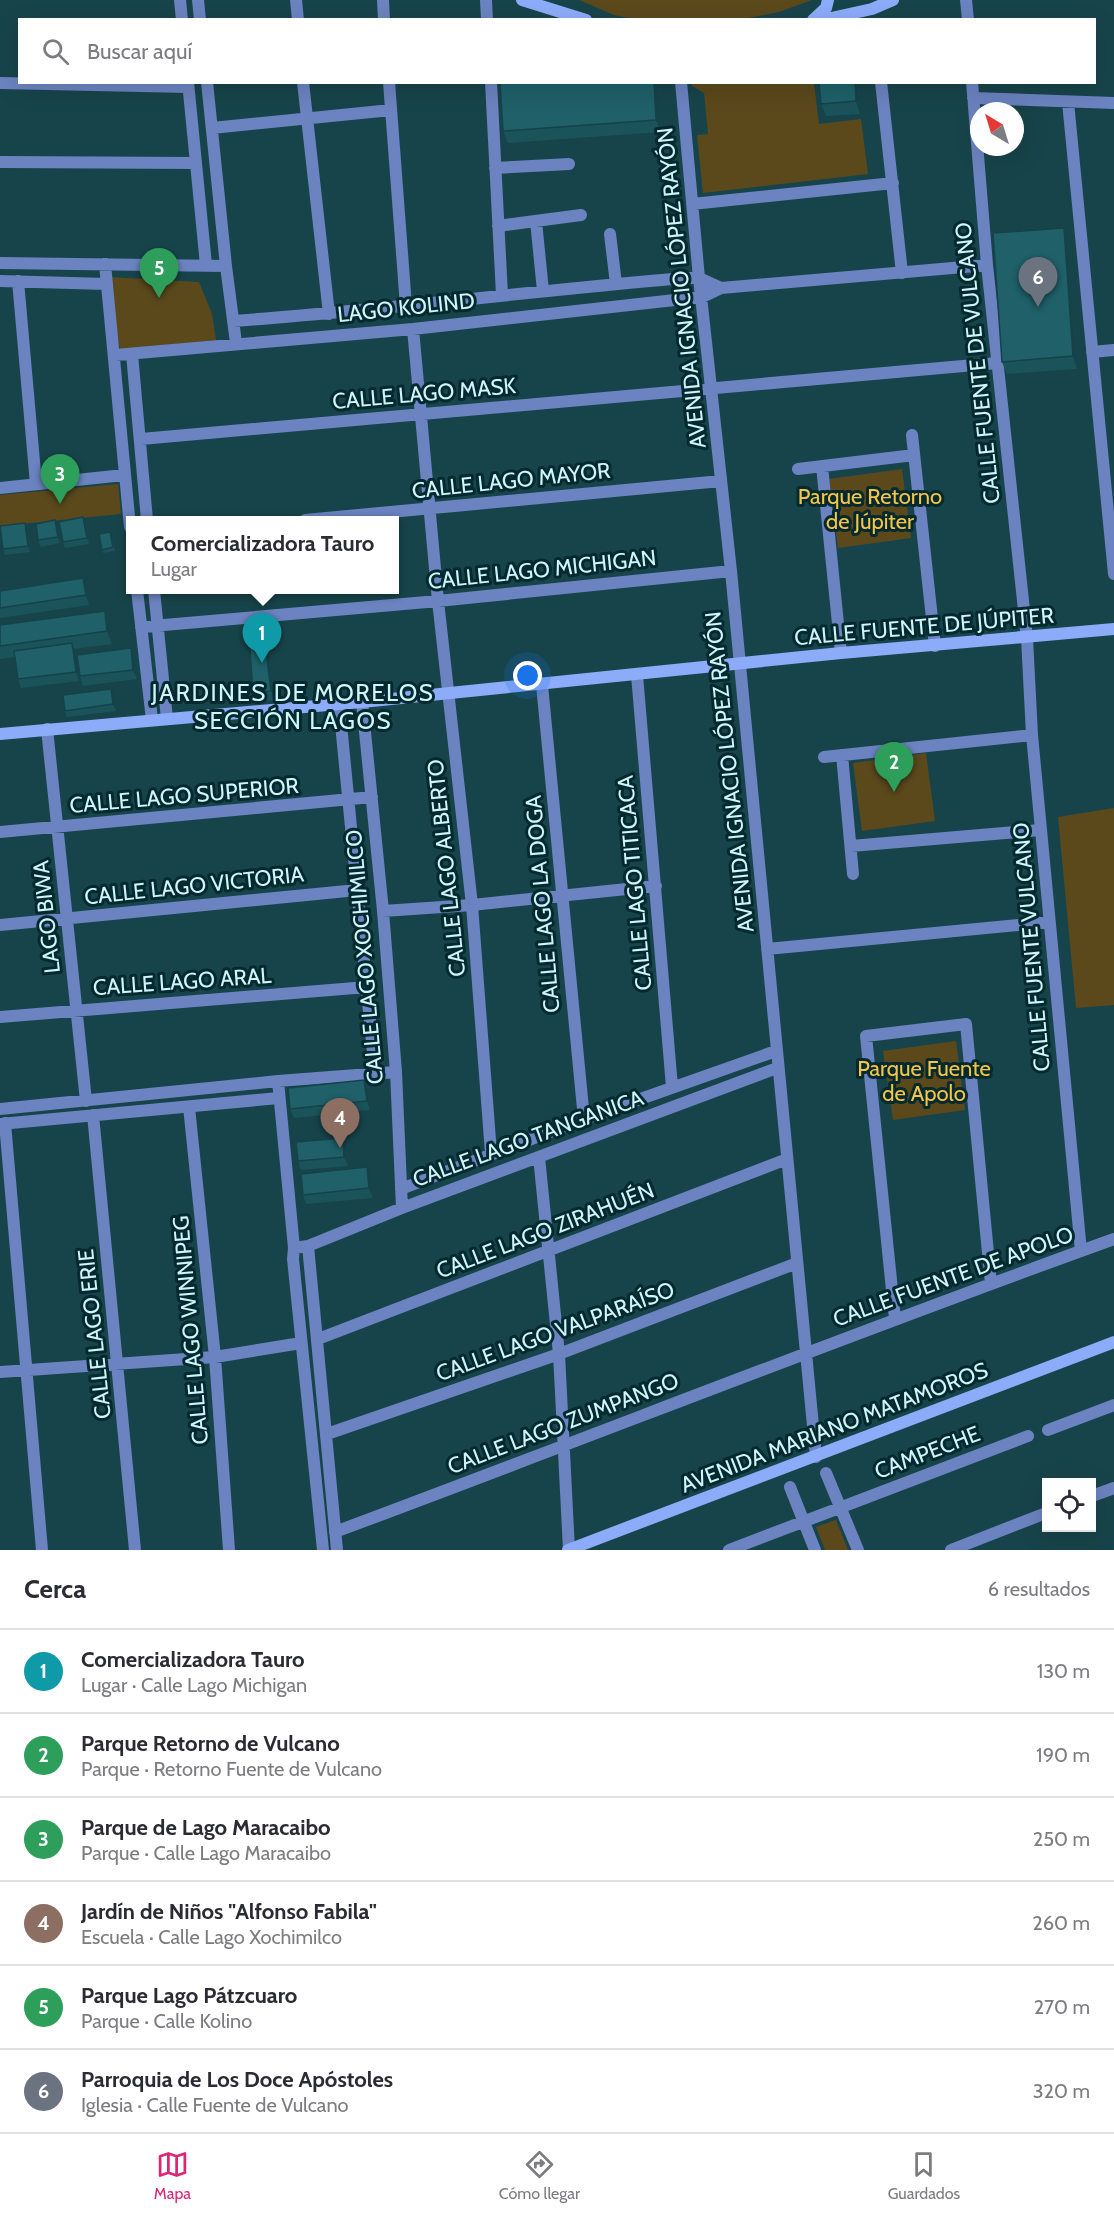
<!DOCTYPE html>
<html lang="es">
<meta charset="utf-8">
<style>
body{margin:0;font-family:Cabin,sans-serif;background:#f2f2f3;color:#2b2b33}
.controls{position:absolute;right:18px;bottom:18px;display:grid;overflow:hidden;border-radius:0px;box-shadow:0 6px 24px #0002}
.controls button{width:54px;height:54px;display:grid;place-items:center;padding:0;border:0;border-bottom:2px solid #e1e1e2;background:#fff;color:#2b2b33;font:30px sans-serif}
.compass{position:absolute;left:970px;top:102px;width:54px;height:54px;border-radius:50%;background:#fff;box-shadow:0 6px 24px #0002;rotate:322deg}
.you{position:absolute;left:528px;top:676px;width:21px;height:21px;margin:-15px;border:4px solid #fff;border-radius:50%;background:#1a73e8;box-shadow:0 0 0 9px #1a73e833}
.badge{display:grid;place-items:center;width:39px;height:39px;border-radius:50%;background:#db2777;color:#fff;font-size:20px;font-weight:700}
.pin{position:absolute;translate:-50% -50px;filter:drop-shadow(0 2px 3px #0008)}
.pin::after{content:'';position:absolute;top:32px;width:21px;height:18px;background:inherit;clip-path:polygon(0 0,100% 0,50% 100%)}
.popup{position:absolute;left:126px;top:516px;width:273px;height:78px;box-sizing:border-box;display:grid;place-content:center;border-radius:0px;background:#fff;filter:drop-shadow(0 2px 4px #0005);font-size:20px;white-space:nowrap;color:#7c7c81}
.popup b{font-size:22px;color:#2b2b33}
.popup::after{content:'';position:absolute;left:50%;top:100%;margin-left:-12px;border:12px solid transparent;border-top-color:#fff}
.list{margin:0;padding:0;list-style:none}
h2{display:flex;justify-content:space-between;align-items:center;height:78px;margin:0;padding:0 24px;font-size:26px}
h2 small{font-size:20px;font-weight:400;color:#7c7c81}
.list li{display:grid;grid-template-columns:39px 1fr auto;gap:18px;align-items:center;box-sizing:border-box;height:84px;padding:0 24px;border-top:2px solid #e1e1e2}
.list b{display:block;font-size:22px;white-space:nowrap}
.list p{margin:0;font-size:20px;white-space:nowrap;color:#7c7c81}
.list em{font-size:20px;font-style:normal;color:#7c7c81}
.icon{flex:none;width:33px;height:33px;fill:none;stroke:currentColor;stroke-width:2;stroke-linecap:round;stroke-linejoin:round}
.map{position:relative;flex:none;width:1114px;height:1550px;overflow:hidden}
.search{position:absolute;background:#fff;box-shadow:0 6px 24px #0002;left:18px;right:18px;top:18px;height:66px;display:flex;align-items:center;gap:15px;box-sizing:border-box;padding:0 21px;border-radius:0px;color:#7c7c81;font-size:22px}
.sheet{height:582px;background:#fff}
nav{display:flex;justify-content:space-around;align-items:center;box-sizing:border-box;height:84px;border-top:2px solid #e1e1e2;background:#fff;font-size:16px;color:#7c7c81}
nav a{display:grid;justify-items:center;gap:3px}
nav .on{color:#db2777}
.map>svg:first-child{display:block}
.green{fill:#5b491c}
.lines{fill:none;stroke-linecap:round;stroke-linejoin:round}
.street{stroke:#6b83c0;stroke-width:12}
.secondary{stroke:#8cabf9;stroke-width:12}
.wall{fill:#1b535a}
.shaded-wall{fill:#16434a}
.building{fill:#1f6069;stroke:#16434a;stroke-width:1.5}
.labels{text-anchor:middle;stroke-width:6;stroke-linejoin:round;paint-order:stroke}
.street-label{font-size:22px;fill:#cef5fa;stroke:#04292e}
.park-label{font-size:22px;fill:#f6c545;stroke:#04292e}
.neighbourhood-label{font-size:24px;letter-spacing:1.5px;fill:#cef5fa;stroke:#04292e}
</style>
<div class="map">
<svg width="1114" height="1550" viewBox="0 0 1114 1550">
<rect width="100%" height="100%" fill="#17444a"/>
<path class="green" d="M 579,0 L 812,0 L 779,12 L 743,19 L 639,20 L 614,15 Z
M 692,83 L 814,83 L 819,124 L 861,119 L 868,174 L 703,193 L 697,135 L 708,134 L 704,93 L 692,86 Z
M 109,277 L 199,282 L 212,314 L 216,340 L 120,351 Z
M 902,469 L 911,538 L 838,548 L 829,479 Z
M 118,484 L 121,514 L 0,526 L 0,495 Z
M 926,753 L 935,821 L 862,831 L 853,763 Z
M 1114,808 L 1114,1005 L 1076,1008 L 1058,817 Z
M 956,1041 L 965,1110 L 893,1120 L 883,1051 Z
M 836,1520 L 848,1550 L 825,1550 L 816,1527 Z"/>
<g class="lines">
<path class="street" d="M 180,0 L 182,20
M 198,0 L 200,20
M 296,0 L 298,20
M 383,0 L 384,20
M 486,0 L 487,20
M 966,0 L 968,20
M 188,82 L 206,265
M 207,82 L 226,266 L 236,343
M 303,82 L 329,314
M 389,82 L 406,306
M 491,82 L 502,295
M 681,82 L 699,278 L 731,571 L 816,1457
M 881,82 L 902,273
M 972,82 L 987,265 L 1027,638 L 1032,735 L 1081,1251
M 0,83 L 188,87
M 973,98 L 1114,103
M 1068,102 L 1114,574
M 212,128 L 391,110
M 0,162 L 196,163
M 495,168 L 569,164
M 692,204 L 893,183
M 536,221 L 543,291
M 498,226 L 581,215
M 610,234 L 616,284
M 0,263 L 226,266
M 105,264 L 130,527
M 0,281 L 107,284
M 18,281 L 36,484
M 233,321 C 383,310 533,291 683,278 L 699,278 L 721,288
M 413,329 L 438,601 L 472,905 L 491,1153
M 1092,352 L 1114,350
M 132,354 L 147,520
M 115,355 L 413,329 L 702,297 L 721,288 L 987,265
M 912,435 L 935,646
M 141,439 L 997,363
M 822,466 L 841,653
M 798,469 L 914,455
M 0,488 L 124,475
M 305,520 L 721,481
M 137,590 L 152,720
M 154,590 L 167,719
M 141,627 L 438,601 L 731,571
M 637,675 L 672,1087
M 542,685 L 584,1119
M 362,702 L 383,911 L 396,1072 L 402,1208
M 339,704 L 375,1073
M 47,729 L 86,1101
M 842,755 L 853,874
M 824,757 L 1032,735
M 0,832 L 372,797
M 851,846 L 1040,830
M 383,911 L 472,905 L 656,886
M 0,925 L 357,890
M 767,949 L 1049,922
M 0,1017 L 367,987
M 278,1081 L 294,1248 L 293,1259 L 323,1550
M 189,1107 L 215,1357 L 229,1550
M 0,1109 L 278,1081 L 396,1072
M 93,1115 L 135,1550
M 5,1123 L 42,1550
M 0,1124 L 279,1098
M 539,1157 L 559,1354 L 569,1550
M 401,1189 L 584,1119 L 776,1051
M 308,1246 L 337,1550
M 294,1248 L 308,1246 L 402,1208 L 777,1068
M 895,1319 L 866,1036 L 966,1024 L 991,1284
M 318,1339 L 787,1159
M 0,1372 L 215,1357 L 301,1343
M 1048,1430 L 1114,1405
M 327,1434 L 559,1354 L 797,1263
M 826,1473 L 858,1550
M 790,1487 L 815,1550
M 1092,1496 L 1114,1488
M 335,1532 C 595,1435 853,1333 1114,1239
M 729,1550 L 1028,1436
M 951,1550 L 1046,1513"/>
<path class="secondary" d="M 522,0 L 586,20
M 813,20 L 826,8 L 828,0
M 822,20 L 872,9 L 893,0
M 0,734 L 362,702 L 841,653 L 1114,629
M 568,1550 L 1114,1342"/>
</g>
<path class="wall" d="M 658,82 L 661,132 L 508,143 L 503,131 Z
M 819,82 L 858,82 L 860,114 L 826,116 L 821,104 Z
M 1068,241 L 1077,369 L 1007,374 L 1002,362 Z
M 83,517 L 86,524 L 89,544 L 65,548 L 63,542 Z
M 25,523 L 28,529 L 30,552 L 5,555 L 3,549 Z
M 57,527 L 60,543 L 41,547 L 38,540 Z
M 111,535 L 115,551 L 103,553 L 102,550 Z
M 87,587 L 89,605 L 0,618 L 0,591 Z
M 105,611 L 109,623 L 112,644 L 74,649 L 76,653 L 79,681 L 21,688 L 18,679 L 15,657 L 0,659 L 0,625 Z
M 264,635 L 268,644 L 275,700 L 256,702 L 253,693 Z
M 131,648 L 134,658 L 137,679 L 83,686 L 80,676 Z
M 114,695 L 116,711 L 67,717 L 65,711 Z
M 364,1080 L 368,1090 L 370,1110 L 294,1118 L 290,1109 Z
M 346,1148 L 348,1166 L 301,1170 L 298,1161 Z
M 371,1177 L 373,1198 L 306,1204 L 303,1195 Z"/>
<path class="shaded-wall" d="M 654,82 L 658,82 L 661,132 L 656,120 Z
M 855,82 L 858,82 L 860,114 L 856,101 Z
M 1064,228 L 1068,241 L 1077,369 L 1073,356 Z
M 83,517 L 86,524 L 89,544 L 87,538 Z
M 55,520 L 57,527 L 60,543 L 58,537 Z
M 25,523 L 28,529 L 30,552 L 28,546 Z
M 0,534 L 2,554 L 0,548 Z
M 83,578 L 87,587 L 89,605 L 86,595 Z
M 105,611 L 109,623 L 112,644 L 107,631 Z
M 264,635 L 268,644 L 275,700 L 271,691 Z
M 72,643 L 76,653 L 79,681 L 76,672 Z
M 131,648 L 134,658 L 137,679 L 133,670 Z
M 111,689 L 114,695 L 116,711 L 113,704 Z
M 364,1080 L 368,1090 L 370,1110 L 367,1101 Z
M 343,1138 L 346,1148 L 348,1166 L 344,1157 Z
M 367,1167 L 371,1177 L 373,1198 L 369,1188 Z"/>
<path class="building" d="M 500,82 L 654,82 L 656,120 L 503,131 Z
M 819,82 L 855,82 L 856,101 L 821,104 Z
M 1064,228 L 1073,356 L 1002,362 L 993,233 Z
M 83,517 L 87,538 L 63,542 L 59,522 Z
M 55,520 L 58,537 L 38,540 L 36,524 Z
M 25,523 L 28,546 L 3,549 L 0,526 Z
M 110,532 L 113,547 L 102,550 L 99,534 Z
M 83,578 L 86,595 L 0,608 L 0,591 Z
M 105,611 L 107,631 L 0,646 L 0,625 Z
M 249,635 L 264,635 L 271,691 L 253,693 Z
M 72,643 L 76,672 L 18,679 L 14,651 Z
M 131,648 L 133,670 L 80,676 L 77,655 Z
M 111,689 L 113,704 L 65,711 L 63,695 Z
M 364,1080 L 367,1101 L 290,1109 L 288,1088 Z
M 343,1138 L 344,1157 L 298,1161 L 296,1142 Z
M 367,1167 L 369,1188 L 303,1195 L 301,1174 Z"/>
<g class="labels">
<g class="street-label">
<text transform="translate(681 288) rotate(-96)" y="8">AVENIDA IGNACIO LÓPEZ RAYÓN</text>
<text transform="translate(406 307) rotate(-6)" y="8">LAGO KOLIND</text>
<text transform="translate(977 363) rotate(-96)" y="8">CALLE FUENTE DE VULCANO</text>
<text transform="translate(424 393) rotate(-5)" y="8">CALLE LAGO MASK</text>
<text transform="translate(511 480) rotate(-6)" y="8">CALLE LAGO MAYOR</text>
<text transform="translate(542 569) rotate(-6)" y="8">CALLE LAGO MICHIGAN</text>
<text transform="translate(924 626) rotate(-5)" y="8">CALLE FUENTE DE JÚPITER</text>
<text transform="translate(729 772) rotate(-96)" y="8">AVENIDA IGNACIO LÓPEZ RAYÓN</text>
<text transform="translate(184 795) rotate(-5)" y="8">CALLE LAGO SUPERIOR</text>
<text transform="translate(446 868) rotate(-96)" y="8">CALLE LAGO ALBERTO</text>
<text transform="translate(634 883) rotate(-95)" y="8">CALLE LAGO TITICACA</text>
<text transform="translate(194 885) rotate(-6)" y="8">CALLE LAGO VICTORIA</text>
<text transform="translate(542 904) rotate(-95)" y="8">CALLE LAGO LA DOGA</text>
<text transform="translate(46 917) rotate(-96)" y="8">LAGO BIWA</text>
<text transform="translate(1031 947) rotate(-95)" y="8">CALLE FUENTE VULCANO</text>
<text transform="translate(364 957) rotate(-95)" y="8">CALLE LAGO XOCHIMILCO</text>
<text transform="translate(182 981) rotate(-4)" y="8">CALLE LAGO ARAL</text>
<text transform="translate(528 1138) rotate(-20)" y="8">CALLE LAGO TANGANICA</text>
<text transform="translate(545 1230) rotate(-21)" y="8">CALLE LAGO ZIRAHUÉN</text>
<text transform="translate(953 1276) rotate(-20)" y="8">CALLE FUENTE DE APOLO</text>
<text transform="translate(190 1330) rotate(-95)" y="8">CALLE LAGO WINNIPEG</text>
<text transform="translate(555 1331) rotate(-20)" y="8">CALLE LAGO VALPARAÍSO</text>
<text transform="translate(94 1334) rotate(-96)" y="8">CALLE LAGO ERIE</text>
<text transform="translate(563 1423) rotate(-21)" y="8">CALLE LAGO ZUMPANGO</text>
<text transform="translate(834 1427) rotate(-21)" y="8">AVENIDA MARIANO MATAMOROS</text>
<text transform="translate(927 1452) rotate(-21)" y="8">CAMPECHE</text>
</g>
<g class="park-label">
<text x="870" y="504">Parque Retorno<tspan x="870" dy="25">de Júpiter</tspan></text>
<text x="924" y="1076">Parque Fuente<tspan x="924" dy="25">de Apolo</tspan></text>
</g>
<g class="neighbourhood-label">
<text x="293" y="701">JARDINES DE MORELOS<tspan x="293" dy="28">SECCIÓN LAGOS</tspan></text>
</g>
</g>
</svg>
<div class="controls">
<button><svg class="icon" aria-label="locate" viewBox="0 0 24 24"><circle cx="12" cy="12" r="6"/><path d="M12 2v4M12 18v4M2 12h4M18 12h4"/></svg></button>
</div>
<svg class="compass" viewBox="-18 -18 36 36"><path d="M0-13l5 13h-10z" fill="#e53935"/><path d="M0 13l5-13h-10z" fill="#7c7c81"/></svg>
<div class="you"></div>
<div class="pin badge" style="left:262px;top:663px;background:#0f9aa8">1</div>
<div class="popup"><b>Comercializadora Tauro</b>Lugar</div>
<div class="pin badge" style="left:894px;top:792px;background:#2e9e5b">2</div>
<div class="pin badge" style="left:60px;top:504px;background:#2e9e5b">3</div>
<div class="pin badge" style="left:340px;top:1148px;background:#8d6e63">4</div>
<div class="pin badge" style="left:159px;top:298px;background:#2e9e5b">5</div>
<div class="pin badge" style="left:1038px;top:307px;background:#6b7280">6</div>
<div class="search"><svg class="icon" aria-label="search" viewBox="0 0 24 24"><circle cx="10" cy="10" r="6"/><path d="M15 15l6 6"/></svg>Buscar aquí</div>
</div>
<section class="sheet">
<h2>Cerca<small>6 resultados</small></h2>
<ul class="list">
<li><span class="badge" style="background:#0f9aa8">1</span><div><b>Comercializadora Tauro</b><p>Lugar · Calle Lago Michigan</p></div><em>130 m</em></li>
<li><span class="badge" style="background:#2e9e5b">2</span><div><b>Parque Retorno de Vulcano</b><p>Parque · Retorno Fuente de Vulcano</p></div><em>190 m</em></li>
<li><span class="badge" style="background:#2e9e5b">3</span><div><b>Parque de Lago Maracaibo</b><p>Parque · Calle Lago Maracaibo</p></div><em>250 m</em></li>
<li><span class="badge" style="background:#8d6e63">4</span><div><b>Jardín de Niños &quot;Alfonso Fabila&quot;</b><p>Escuela · Calle Lago Xochimilco</p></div><em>260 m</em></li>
<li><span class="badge" style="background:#2e9e5b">5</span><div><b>Parque Lago Pátzcuaro</b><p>Parque · Calle Kolino</p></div><em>270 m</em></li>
<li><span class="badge" style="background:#6b7280">6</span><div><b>Parroquia de Los Doce Apóstoles</b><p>Iglesia · Calle Fuente de Vulcano</p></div><em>320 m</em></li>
</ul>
</section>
<nav>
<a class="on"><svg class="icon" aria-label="map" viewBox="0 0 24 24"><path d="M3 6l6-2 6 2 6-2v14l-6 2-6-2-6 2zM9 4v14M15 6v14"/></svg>Mapa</a>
<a><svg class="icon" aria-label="directions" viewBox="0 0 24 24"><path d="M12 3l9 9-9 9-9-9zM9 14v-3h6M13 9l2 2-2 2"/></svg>Cómo llegar</a>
<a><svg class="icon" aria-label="saved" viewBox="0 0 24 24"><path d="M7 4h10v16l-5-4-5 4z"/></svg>Guardados</a>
</nav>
